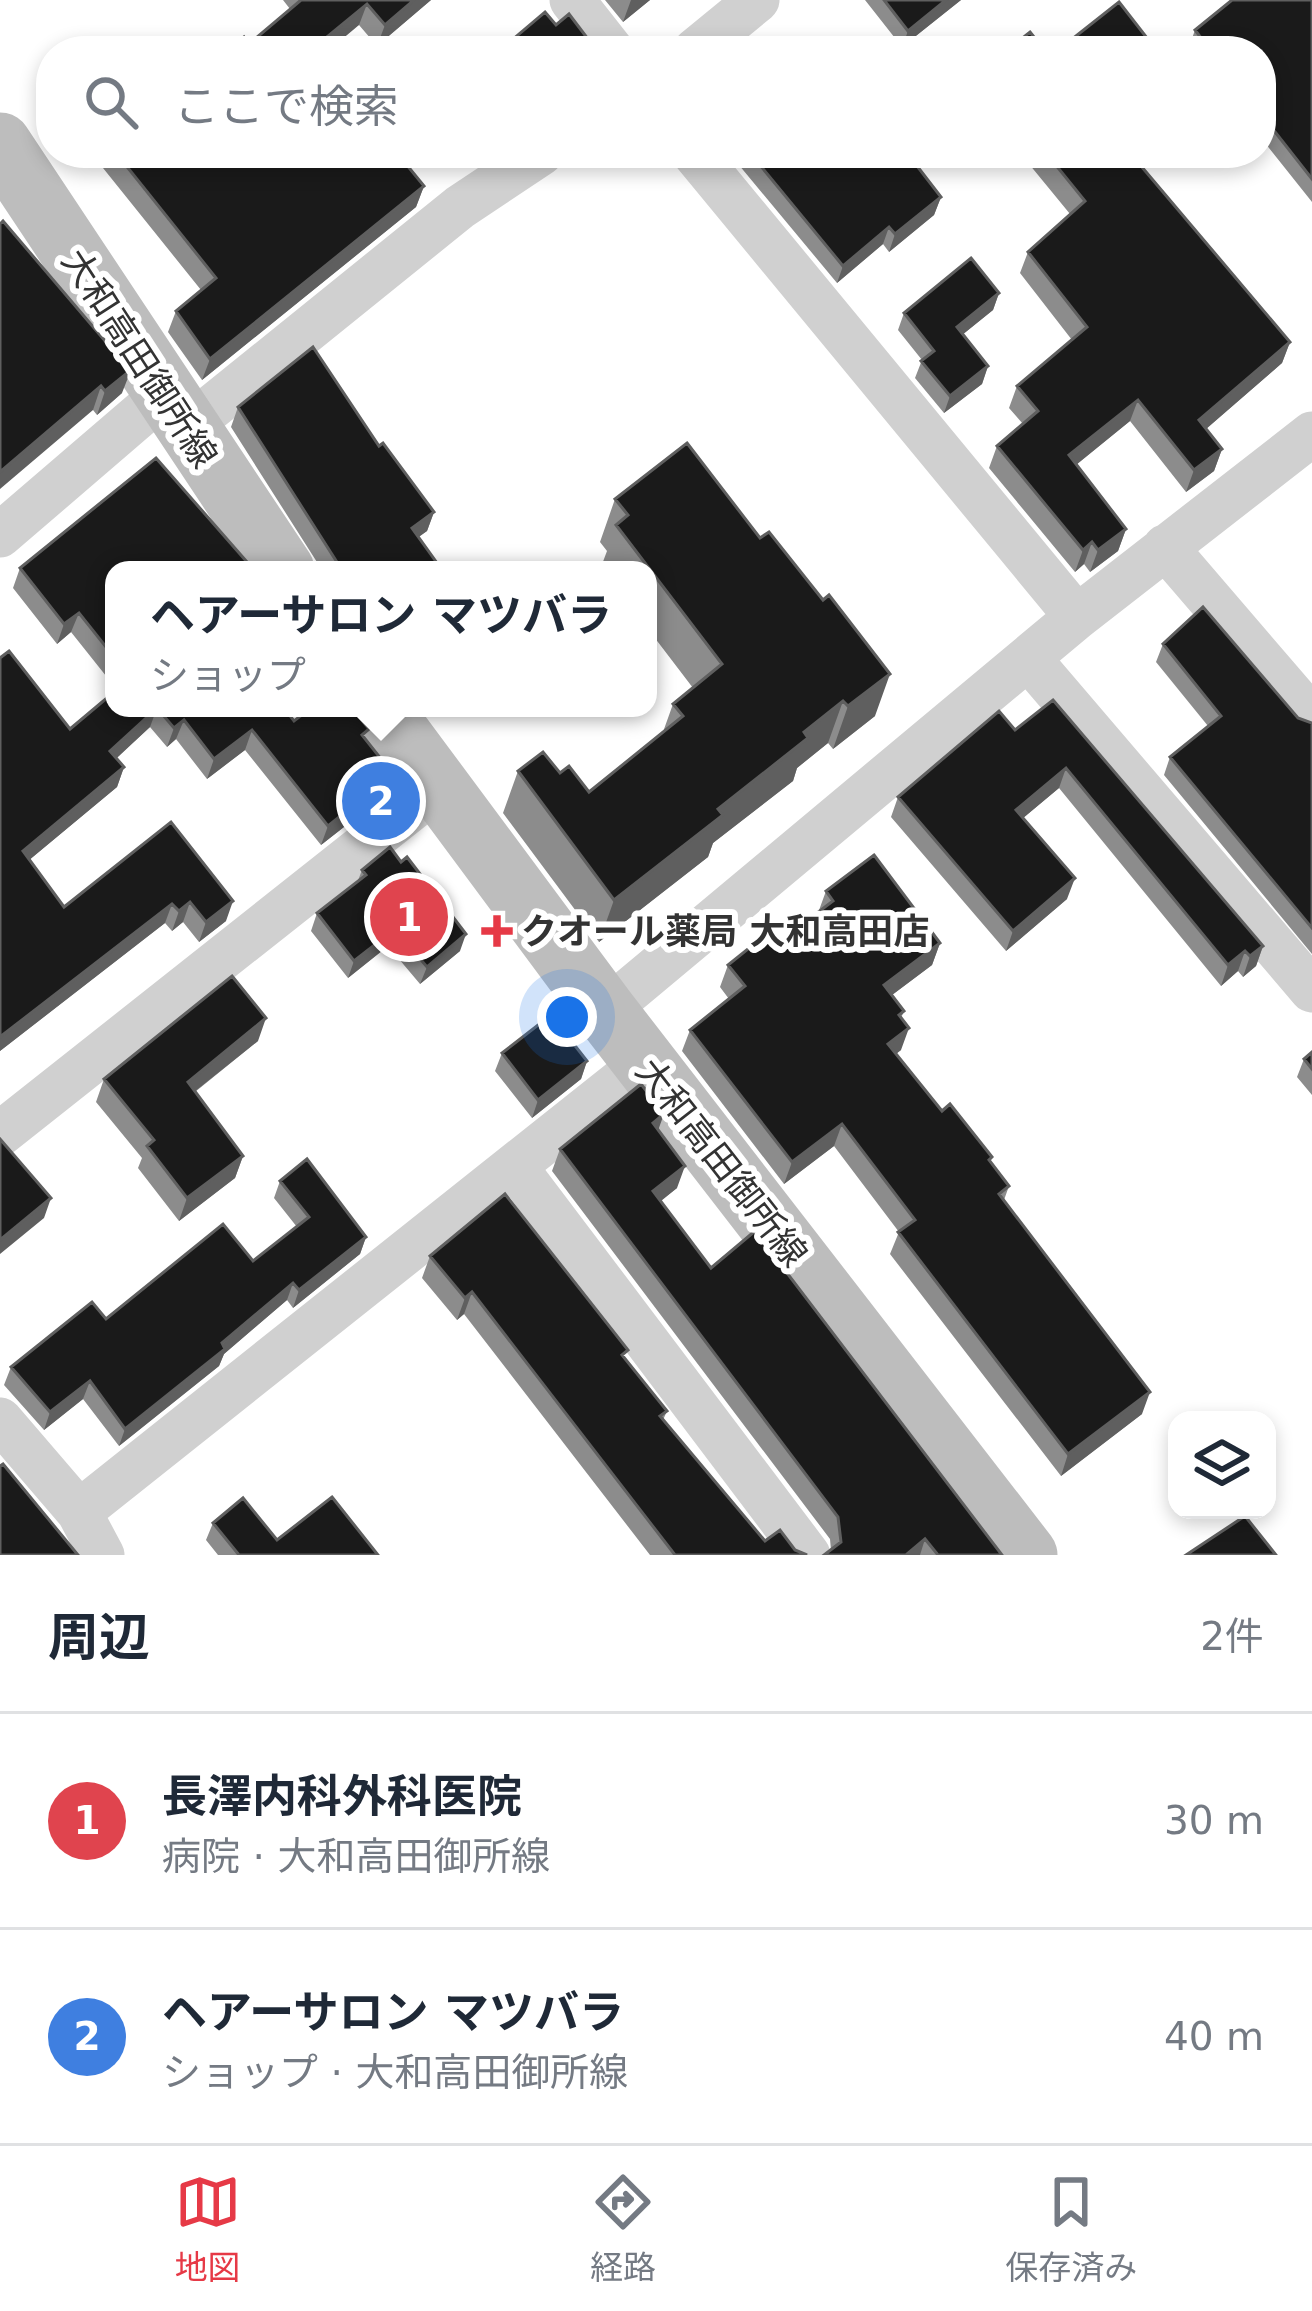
<!DOCTYPE html>
<html lang="ja">
<meta charset="utf-8">
<style>
body{margin:0;font-family:"DejaVu Sans","Noto Sans JP",sans-serif;background:#f2f2f3;color:#1f2937}
.controls{position:absolute;right:36px;bottom:36px;display:grid;overflow:hidden;border-radius:24px;box-shadow:0 6px 18px #0003}
.controls button{width:108px;height:108px;display:grid;place-items:center;padding:0;border:0;border-bottom:3px solid #e0e1e3;background:#fff;color:#1f2937;font:60px sans-serif}
.you{position:absolute;left:567px;top:1017px;width:42px;height:42px;margin:-30px;border:9px solid #fff;border-radius:50%;background:#1a73e8;box-shadow:0 0 0 18px #1a73e833}
.badge{display:grid;place-items:center;width:78px;height:78px;border-radius:50%;background:#e63946;color:#fff;font-size:39px;font-weight:700}
.pin{position:absolute;translate:-50% -50%;border:6px solid #fff;box-shadow:0 3px 12px #0006}
.popup{position:absolute;left:105px;top:561px;width:552px;height:156px;box-sizing:border-box;display:grid;place-content:center;border-radius:24px;background:#fff;filter:drop-shadow(0 3px 9px #0005);font-size:39px;white-space:nowrap;color:#747a83}
.popup b{font-size:45px;color:#1f2937}
.popup::after{content:'';position:absolute;left:50%;top:100%;margin-left:-24px;border:24px solid transparent;border-top-color:#fff}
.list{margin:0;padding:0;list-style:none}
h2{display:flex;justify-content:space-between;align-items:center;height:156px;margin:0;padding:0 48px;font-size:51px}
h2 small{font-size:39px;font-weight:400;color:#747a83}
.list li{display:grid;grid-template-columns:78px 1fr auto;gap:36px;align-items:center;box-sizing:border-box;height:216px;padding:0 48px;border-top:3px solid #e0e1e3}
.list b{display:block;font-size:45px;white-space:nowrap}
.list p{margin:0;font-size:39px;white-space:nowrap;color:#747a83}
.list em{font-size:39px;font-style:normal;color:#747a83}
.icon{flex:none;width:66px;height:66px;fill:none;stroke:currentColor;stroke-width:2;stroke-linecap:round;stroke-linejoin:round}
.map{position:relative;flex:none;width:1312px;height:1555px;overflow:hidden}
.search{position:absolute;background:#fff;box-shadow:0 6px 18px #0003;left:36px;right:36px;top:36px;height:132px;display:flex;align-items:center;gap:30px;box-sizing:border-box;padding:0 42px;border-radius:48px;color:#747a83;font-size:45px}
.sheet{height:588px;background:#fff}
nav{display:flex;justify-content:space-around;align-items:center;box-sizing:border-box;height:168px;border-top:3px solid #e0e1e3;background:#fff;font-size:33px;color:#747a83}
nav a{display:grid;justify-items:center;gap:6px}
nav .on{color:#e63946}
.map>svg:first-child{display:block}
.lines{fill:none;stroke-linecap:round;stroke-linejoin:round}
.street{stroke:#d0d0d0;stroke-width:45}
.secondary{stroke:#bdbdbd;stroke-width:63}
.wall{fill:#8c8c8c}
.shaded-wall{fill:#5f5f5f}
.building{fill:#1a1a1a;stroke:#5f5f5f;stroke-width:3}
.poi-dot{fill:#e63946;stroke:#fff;stroke-width:4.5}
.labels{text-anchor:middle;stroke-width:12;stroke-linejoin:round;paint-order:stroke}
.street-label{font-size:36px;fill:#333;stroke:#fff}
.poi-label{font-size:36px;font-weight:bold;fill:#333;stroke:#fff;text-anchor:start}
</style>
<div class="map">
<svg width="1312" height="1555" viewBox="0 0 1312 1555">
<rect width="100%" height="100%" fill="#fff"/>
<g class="lines">
<path class="street" d="M 572,0 L 612,51
M 695,51 L 757,0
M 694,153 L 1077,617
M 185,429 L 460,207 L 541,153
M 0,535 L 164,394
M 1165,547 L 1312,718
M 1028,658 L 1312,990
M 605,1011 L 1077,617 L 1312,434
M 0,1134 L 436,789
M 515,1167 L 808,1555
M 0,1420 L 79,1512 L 102,1555
M 79,1512 L 645,1062"/>
<path class="secondary" d="M 0,144 L 283,570
M 380,708 L 605,1011 L 1026,1555"/>
</g>
<path class="wall" d="M 283,0 L 431,0 L 377,46 L 359,25 L 227,51 L 249,44 L 290,9 Z
M 605,0 L 650,0 L 623,22 Z
M 865,0 L 961,0 L 902,47 Z
M 1312,0 L 1312,202 L 1261,138 L 1261,51 L 1192,51 L 1189,47 L 1195,30 Z
M 108,153 L 397,153 L 424,186 L 416,207 L 202,380 L 168,332 L 176,311 L 201,290 L 103,168 Z
M 729,153 L 907,153 L 941,197 L 934,215 L 889,252 L 883,244 L 837,283 Z
M 1020,153 L 1130,153 L 1290,342 L 1282,363 L 1206,429 L 1222,449 L 1214,471 L 1186,492 L 1130,421 L 1076,465 L 1126,529 L 1118,551 L 1090,572 L 1084,564 L 1075,572 L 989,468 L 997,446 L 1023,424 L 1009,408 L 1017,386 L 1072,340 L 1020,273 L 1028,252 L 1070,214 Z
M 0,224 L 122,393 L 97,415 L 93,410 Z
M 999,293 L 993,310 L 963,334 L 988,366 L 982,384 L 944,413 L 915,378 L 922,360 L 898,330 L 904,313 Z
M 238,407 L 379,446 L 434,512 L 427,531 L 418,537 L 442,570 L 322,570 L 231,427 Z
M 615,499 L 875,716 L 833,749 L 828,743 L 797,768 L 793,781 L 713,843 L 708,857 L 599,942 L 503,813 L 518,771 L 560,773 L 589,792 L 663,732 L 673,704 L 693,688 L 648,629 L 648,570 L 603,570 L 601,567 L 607,551 L 600,542 Z
M 20,568 L 114,570 L 114,686 L 71,632 L 57,644 L 13,588 Z
M 1163,644 L 1298,718 L 1312,723 L 1312,954 L 1164,775 L 1170,757 L 1208,726 L 1156,662 Z
M 0,658 L 70,729 L 114,692 L 284,708 L 294,721 L 365,739 L 393,774 L 386,794 L 321,845 L 245,750 L 207,779 L 176,739 L 167,747 L 150,727 L 116,758 L 124,767 L 117,787 L 29,860 L 64,907 L 171,822 L 226,921 L 199,942 L 183,922 L 172,931 L 165,923 L 0,1051 Z
M 1053,700 L 1263,946 L 1256,966 L 1243,977 L 1238,971 L 1221,986 L 1059,788 L 1023,818 L 1067,899 L 1006,951 L 891,817 L 898,797 L 1015,730 Z
M 401,862 L 460,951 L 420,984 L 388,946 L 348,978 L 311,931 L 317,913 L 357,883 L 362,870 Z
M 826,891 L 940,943 L 932,965 L 892,995 L 904,1011 L 901,1018 L 901,1050 L 896,1054 L 942,1111 L 992,1157 L 990,1162 L 1009,1186 L 1004,1200 L 1142,1414 L 1061,1476 L 890,1254 L 899,1232 L 834,1146 L 784,1184 L 682,1051 L 690,1030 L 729,999 L 720,987 L 728,965 L 776,944 L 818,913 Z
M 258,1041 L 195,1092 L 243,1156 L 235,1178 L 179,1221 L 138,1168 L 142,1158 L 96,1102 L 104,1079 Z
M 1312,1052 L 1312,1095 L 1297,1077 L 1304,1059 Z
M 502,1053 L 587,1061 L 581,1079 L 532,1118 L 495,1071 Z
M 659,1130 L 677,1188 L 660,1201 L 711,1268 L 1002,1555 L 824,1555 L 831,1550 L 830,1539 L 552,1171 L 560,1149 Z
M 280,1181 L 366,1237 L 360,1254 L 293,1308 L 287,1300 L 224,1354 L 219,1366 L 119,1446 L 83,1399 L 44,1430 L 4,1385 L 11,1367 L 106,1319 L 253,1261 L 297,1227 L 274,1198 Z
M 430,1256 L 625,1359 L 667,1411 L 663,1420 L 765,1541 L 807,1555 L 650,1555 L 464,1314 L 457,1320 L 422,1278 Z
M 213,1523 L 277,1540 L 378,1555 L 218,1555 L 206,1540 Z"/>
<path class="shaded-wall" d="M 414,0 L 431,0 L 377,46 L 385,25 Z
M 631,0 L 650,0 L 623,22 Z
M 946,0 L 961,0 L 902,47 L 908,31 Z
M 367,4 L 359,25 L 328,51 L 314,51 L 316,46 Z
M 424,186 L 416,207 L 202,380 L 210,359 Z
M 941,197 L 934,215 L 889,252 L 895,234 Z
M 889,227 L 883,244 L 837,283 L 843,266 Z
M 999,293 L 993,310 L 951,344 L 957,327 Z
M 1290,342 L 1282,363 L 1191,442 L 1199,420 Z
M 988,366 L 982,384 L 944,413 L 950,396 Z
M 131,370 L 122,393 L 97,415 L 105,391 Z
M 101,386 L 93,410 L 0,489 L 0,472 Z
M 1138,400 L 1130,421 L 1061,477 L 1069,455 Z
M 1222,449 L 1214,471 L 1186,492 L 1194,470 Z
M 434,512 L 427,531 L 405,547 L 412,528 Z
M 1126,529 L 1118,551 L 1090,572 L 1098,550 Z
M 1092,542 L 1084,564 L 1075,572 L 1083,550 Z
M 79,613 L 71,632 L 57,644 L 64,624 Z
M 890,674 L 875,716 L 833,749 L 848,706 Z
M 843,701 L 828,743 L 797,768 L 793,781 L 713,843 L 708,857 L 599,942 L 614,900 L 804,732 Z
M 157,708 L 150,727 L 103,771 L 110,751 Z
M 184,720 L 176,739 L 167,747 L 174,728 Z
M 252,730 L 245,750 L 207,779 L 214,759 Z
M 124,767 L 117,787 L 16,871 L 23,851 Z
M 1066,768 L 1059,788 L 1009,830 L 1016,810 Z
M 393,774 L 386,794 L 321,845 L 328,826 Z
M 1075,878 L 1067,899 L 1006,951 L 1013,931 Z
M 233,901 L 226,921 L 199,942 L 206,922 Z
M 190,902 L 183,922 L 172,931 L 179,911 Z
M 172,904 L 165,923 L 0,1051 L 0,1037 Z
M 395,929 L 388,946 L 348,978 L 354,961 Z
M 466,934 L 460,951 L 420,984 L 427,967 Z
M 940,943 L 932,965 L 876,1007 L 884,985 Z
M 1263,946 L 1256,966 L 1243,977 L 1250,956 Z
M 1245,951 L 1238,971 L 1221,986 L 1228,965 Z
M 266,1018 L 258,1041 L 179,1104 L 188,1082 Z
M 909,1028 L 901,1050 L 880,1066 L 888,1044 Z
M 587,1061 L 581,1079 L 532,1118 L 538,1100 Z
M 664,1114 L 656,1136 L 653,1123 Z
M 842,1124 L 834,1146 L 784,1184 L 792,1162 Z
M 243,1156 L 235,1178 L 179,1221 L 187,1198 Z
M 685,1166 L 677,1188 L 645,1214 L 653,1191 Z
M 51,1198 L 44,1218 L 0,1254 L 0,1240 Z
M 366,1237 L 360,1254 L 293,1308 L 299,1290 Z
M 293,1283 L 287,1300 L 224,1354 L 219,1366 L 119,1446 L 125,1429 Z
M 472,1292 L 464,1314 L 457,1320 L 465,1298 Z
M 90,1381 L 83,1399 L 44,1430 L 50,1412 Z
M 1150,1392 L 1142,1414 L 1061,1476 L 1068,1454 Z
M 925,1539 L 920,1555 L 906,1555 Z"/>
<path class="building" d="M 301,0 L 414,0 L 385,25 L 367,4 L 316,46 L 320,51 L 227,51 L 244,37 L 249,44 Z
M 884,0 L 946,0 L 908,31 Z
M 1232,0 L 1312,0 L 1312,179 L 1261,114 L 1261,51 L 1211,51 L 1195,30 Z
M 1119,2 L 1154,47 L 1149,51 L 1057,51 Z
M 545,12 L 556,25 L 569,14 L 588,39 L 583,43 L 589,50 L 499,51 Z
M 1030,32 L 1045,51 L 1006,51 Z
M 116,153 L 397,153 L 424,186 L 210,359 L 176,311 L 216,278 Z
M 750,153 L 907,153 L 941,197 L 895,234 L 889,227 L 843,266 Z
M 1046,153 L 1130,153 L 1290,342 L 1199,420 L 1222,449 L 1194,470 L 1138,400 L 1069,455 L 1126,529 L 1098,550 L 1092,542 L 1083,550 L 997,446 L 1038,411 L 1017,386 L 1087,327 L 1028,252 L 1085,201 Z
M 3,221 L 106,342 L 110,338 L 131,370 L 105,391 L 101,386 L 0,472 L 0,224 Z
M 971,258 L 999,293 L 957,327 L 988,366 L 950,396 L 921,361 L 934,351 L 904,313 Z
M 313,347 L 379,446 L 383,443 L 434,512 L 412,528 L 442,570 L 342,570 L 238,407 Z
M 687,443 L 760,538 L 769,532 L 823,600 L 829,595 L 890,674 L 848,706 L 843,701 L 804,732 L 808,738 L 718,809 L 723,815 L 614,900 L 518,771 L 543,752 L 560,773 L 569,766 L 589,792 L 683,716 L 673,704 L 722,664 L 616,525 L 628,515 L 615,499 Z
M 156,458 L 254,570 L 114,570 L 114,657 L 79,613 L 64,624 L 20,568 Z
M 1203,607 L 1298,718 L 1312,723 L 1312,928 L 1170,757 L 1221,716 L 1163,644 Z
M 9,651 L 70,729 L 114,692 L 114,708 L 157,708 L 110,751 L 124,767 L 23,851 L 64,907 L 171,822 L 233,901 L 206,922 L 190,902 L 179,911 L 172,904 L 0,1037 L 0,658 Z
M 1053,700 L 1263,946 L 1250,956 L 1245,951 L 1228,965 L 1066,768 L 1016,810 L 1075,878 L 1013,931 L 898,797 L 999,711 L 1015,730 Z
M 157,708 L 284,708 L 294,721 L 311,708 L 352,708 L 369,729 L 362,735 L 393,774 L 328,826 L 252,730 L 214,759 L 184,720 L 174,728 Z
M 390,847 L 401,862 L 407,857 L 466,934 L 427,967 L 395,929 L 354,961 L 317,913 L 366,875 L 362,870 Z
M 874,855 L 940,943 L 884,985 L 904,1011 L 899,1015 L 909,1028 L 888,1044 L 942,1111 L 950,1104 L 992,1157 L 989,1160 L 1009,1186 L 999,1194 L 1150,1392 L 1068,1454 L 898,1232 L 915,1220 L 842,1124 L 792,1162 L 690,1030 L 745,986 L 728,965 L 768,933 L 776,944 L 833,901 L 826,891 Z
M 232,976 L 266,1018 L 188,1082 L 243,1156 L 187,1198 L 147,1146 L 154,1140 L 104,1079 Z
M 551,1015 L 587,1061 L 538,1100 L 502,1053 Z
M 1312,1052 L 1312,1069 L 1304,1059 Z
M 641,1084 L 664,1114 L 653,1123 L 685,1166 L 653,1191 L 711,1268 L 755,1231 L 1002,1555 L 938,1555 L 925,1539 L 906,1555 L 824,1555 L 841,1542 L 838,1517 L 560,1149 Z
M 0,1139 L 51,1198 L 0,1240 Z
M 307,1159 L 366,1237 L 299,1290 L 293,1283 L 222,1343 L 225,1349 L 125,1429 L 90,1381 L 50,1412 L 11,1367 L 92,1302 L 106,1319 L 223,1224 L 253,1261 L 309,1217 L 280,1181 Z
M 505,1194 L 628,1350 L 622,1355 L 667,1411 L 660,1416 L 765,1541 L 780,1530 L 795,1550 L 807,1555 L 675,1555 L 472,1292 L 465,1298 L 430,1256 Z
M 3,1464 L 78,1555 L 0,1555 L 0,1466 Z
M 332,1497 L 378,1555 L 239,1555 L 213,1523 L 243,1498 L 277,1540 Z
M 1245,1516 L 1276,1555 L 1186,1555 Z"/>
<path class="poi-dot" d="M491 913h12v12h12v12h-12v12h-12v-12h-12v-12h12z"/>
<g class="labels">
<g class="street-label">
<text transform="translate(140 358) rotate(57)" y="13">大和高田御所線</text>
<text transform="translate(722 1162) rotate(52)" y="13">大和高田御所線</text>
</g>
<g class="poi-label">
<text x="521" y="944">クオール薬局 大和高田店</text>
</g>
</g>
</svg>
<div class="controls">
<button><svg class="icon" aria-label="layers" viewBox="0 0 24 24"><path d="M12 4l9 5-9 5-9-5zM3 14l9 5 9-5"/></svg></button>
</div>
<div class="you"></div>
<div class="pin badge" style="left:409px;top:917px;background:#e0444e">1</div>
<div class="pin badge" style="left:381px;top:801px;background:#3f7fe0">2</div>
<div class="popup"><b>ヘアーサロン マツバラ</b>ショップ</div>
<div class="search"><svg class="icon" aria-label="search" viewBox="0 0 24 24"><circle cx="10" cy="10" r="6"/><path d="M15 15l6 6"/></svg>ここで検索</div>
</div>
<section class="sheet">
<h2>周辺<small>2件</small></h2>
<ul class="list">
<li><span class="badge" style="background:#e0444e">1</span><div><b>長澤内科外科医院</b><p>病院 · 大和高田御所線</p></div><em>30 m</em></li>
<li><span class="badge" style="background:#3f7fe0">2</span><div><b>ヘアーサロン マツバラ</b><p>ショップ · 大和高田御所線</p></div><em>40 m</em></li>
</ul>
</section>
<nav>
<a class="on"><svg class="icon" aria-label="map" viewBox="0 0 24 24"><path d="M3 6l6-2 6 2 6-2v14l-6 2-6-2-6 2zM9 4v14M15 6v14"/></svg>地図</a>
<a><svg class="icon" aria-label="directions" viewBox="0 0 24 24"><path d="M12 3l9 9-9 9-9-9zM9 14v-3h6M13 9l2 2-2 2"/></svg>経路</a>
<a><svg class="icon" aria-label="saved" viewBox="0 0 24 24"><path d="M7 4h10v16l-5-4-5 4z"/></svg>保存済み</a>
</nav>
